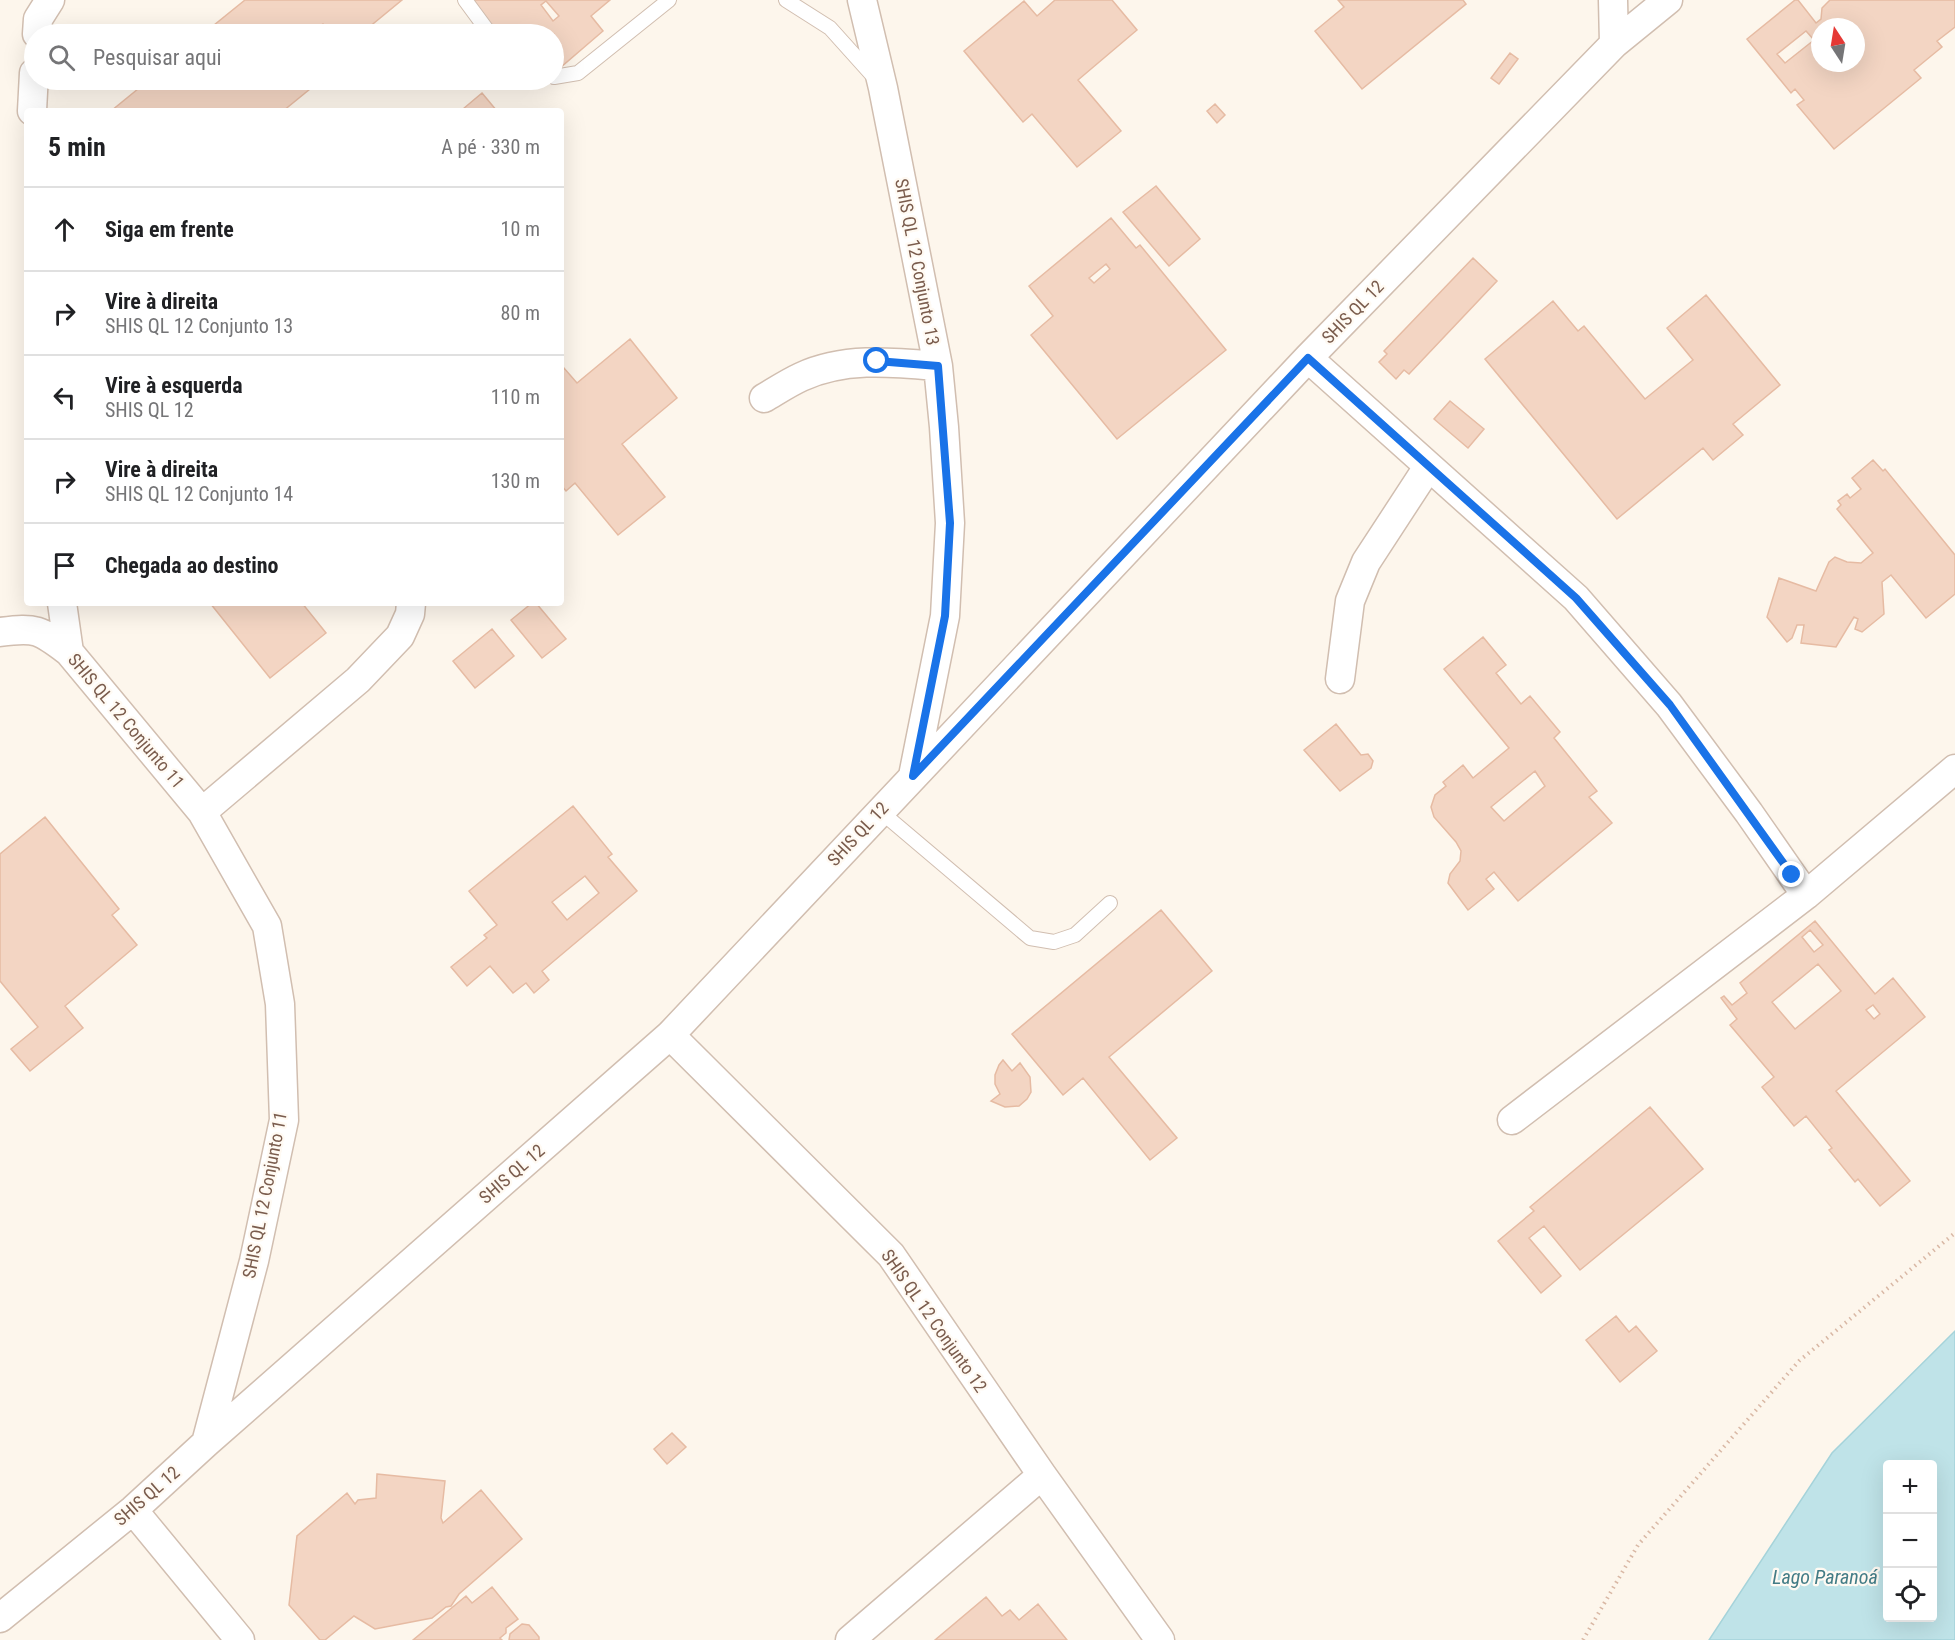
<!DOCTYPE html>
<html lang="pt">
<meta charset="utf-8">
<style>
body{margin:0;font-family:"Roboto Condensed",sans-serif;background:#f2f2f2;color:#202124}
.controls{position:absolute;right:18px;bottom:18px;display:grid;overflow:hidden;border-radius:6px;box-shadow:0 6px 24px #0002}
.controls button{width:54px;height:54px;display:grid;place-items:center;padding:0;border:0;border-bottom:2px solid #e0e0e0;background:#fff;color:#202124;font:30px sans-serif}
.compass{position:absolute;left:1811px;top:18px;width:54px;height:54px;border-radius:50%;background:#fff;box-shadow:0 6px 24px #0002;rotate:348deg}
.stop{position:absolute;width:18px;height:18px;margin:-14px;border:4px solid #1a73e8;border-radius:50%;background:#fff}
.stop.end{background:#1a73e8;border-color:#fff;box-shadow:0 2px 6px #0008}
.list{margin:0;padding:0;list-style:none}
h2{display:flex;justify-content:space-between;align-items:center;height:78px;margin:0;padding:0 24px;font-size:26px}
h2 small{font-size:20px;font-weight:400;color:#757577}
.list li{display:grid;grid-template-columns:39px 1fr auto;gap:18px;align-items:center;box-sizing:border-box;height:84px;padding:0 24px;border-top:2px solid #e0e0e0}
.list b{display:block;font-size:22px;white-space:nowrap}
.list p{margin:0;font-size:20px;white-space:nowrap;color:#757577}
.list em{font-size:20px;font-style:normal;color:#757577}
.icon{flex:none;width:33px;height:33px;fill:none;stroke:currentColor;stroke-width:2;stroke-linecap:round;stroke-linejoin:round}
.map{position:relative;flex:none;width:1955px;height:1640px;overflow:hidden}
.search{position:absolute;background:#fff;box-shadow:0 6px 24px #0002;left:24px;top:24px;width:540px;height:66px;display:flex;align-items:center;gap:15px;box-sizing:border-box;padding:0 21px;border-radius:33px;color:#757577;font-size:22px}
.panel{position:absolute;background:#fff;box-shadow:0 6px 24px #0002;left:24px;top:108px;width:540px;height:498px;border-radius:6px}
.map>svg:first-child{display:block}
.water{fill:#bfe3e8;stroke:#a5d3da;stroke-width:1.5;fill-rule:evenodd}
.building{fill:#f3d5c3;stroke:#e6bba3;stroke-width:1.5;fill-rule:evenodd}
.lines{fill:none;stroke-linecap:round;stroke-linejoin:round}
.service-casing{stroke:#d1beb0;stroke-width:16}
.minor-casing{stroke:#d1beb0;stroke-width:31}
.path{stroke:#d9b8a5;stroke-width:4;stroke-dasharray:1.5 4.5;stroke-linecap:butt}
.service{stroke:#fff;stroke-width:14}
.minor{stroke:#fff;stroke-width:28}
.route{stroke:#1a73e8;stroke-width:8}
.labels{text-anchor:middle;stroke-width:4.5;stroke-linejoin:round;paint-order:stroke}
.street-label{font-size:18px;fill:#7a5c4d;stroke:#fffaf3}
.water-label{font-size:20px;font-style:italic;fill:#437c86;stroke:#fffaf3}
</style>
<div class="map">
<svg width="1955" height="1640" viewBox="0 0 1955 1640">
<rect width="100%" height="100%" fill="#fdf6ec"/>
<path class="water" d="M 1955,1331 L 1955,1640 L 1709,1640 L 1832,1453 ZM 1888,1464 L 1932,1464 L 1932,1618 L 1888,1618 Z"/>
<path class="building" d="M 245,0 L 402,0 L 368,28 L 373,34 L 325,34 L 330,31 L 323,24 L 310,34 L 203,34 Z
M 466,0 L 610,0 L 591,16 L 603,31 L 554,73 L 554,34 L 501,34 L 499,32 L 494,34 ZM 546,1 L 559,16 L 553,21 L 541,5 Z
M 1055,0 L 1112,0 L 1137,30 L 1078,80 L 1121,131 L 1077,167 L 1032,114 L 1023,122 L 964,51 L 1024,1 L 1037,16 Z
M 1338,0 L 1463,0 L 1466,4 L 1362,89 L 1315,31 L 1344,7 Z
M 1795,0 L 1798,0 L 1816,23 L 1821,19 L 1822,8 L 1830,0 L 1955,0 L 1955,27 L 1937,41 L 1942,47 L 1914,70 L 1921,78 L 1834,149 L 1797,105 L 1804,100 L 1795,89 L 1791,93 L 1747,39 ZM 1820,27 L 1856,27 L 1856,63 L 1820,63 ZM 1806,31 L 1814,40 L 1785,63 L 1777,54 Z
M 1510,53 L 1518,59 L 1499,84 L 1491,78 Z
M 149,80 L 321,80 L 283,111 L 111,111 Z
M 482,93 L 497,111 L 465,111 L 463,109 Z
M 1215,104 L 1225,115 L 1217,123 L 1207,111 Z
M 1156,186 L 1200,239 L 1169,266 L 1123,212 Z
M 1111,218 L 1136,248 L 1140,245 L 1226,350 L 1117,439 L 1031,335 L 1053,316 L 1029,286 ZM 1106,264 L 1110,269 L 1094,283 L 1089,278 Z
M 1473,258 L 1497,281 L 1409,374 L 1404,370 L 1396,379 L 1379,362 L 1387,354 L 1384,351 Z
M 1706,295 L 1780,385 L 1733,424 L 1743,435 L 1713,460 L 1703,448 L 1617,519 L 1485,359 L 1553,301 L 1578,331 L 1584,326 L 1645,399 L 1693,360 L 1667,328 Z
M 630,339 L 677,398 L 622,444 L 665,497 L 618,535 L 575,483 L 566,491 L 561,485 L 561,371 L 564,368 L 577,383 Z
M 1450,401 L 1484,429 L 1468,448 L 1434,419 Z
M 1873,460 L 1883,471 L 1885,469 L 1955,555 L 1955,594 L 1926,618 L 1891,575 L 1882,582 L 1884,614 L 1862,632 L 1855,629 L 1858,619 L 1854,617 L 1836,647 L 1801,643 L 1804,625 L 1797,625 L 1792,638 L 1787,642 L 1767,617 L 1779,578 L 1816,591 L 1829,562 L 1835,557 L 1847,562 L 1861,563 L 1873,553 L 1837,509 L 1841,505 L 1838,501 L 1847,494 L 1850,498 L 1861,489 L 1852,478 Z
M 210,603 L 302,603 L 326,633 L 270,678 Z
M 532,603 L 536,603 L 566,639 L 542,658 L 511,620 Z
M 492,629 L 514,656 L 475,688 L 453,661 Z
M 1483,637 L 1506,665 L 1496,673 L 1521,704 L 1530,696 L 1560,732 L 1554,738 L 1597,791 L 1589,797 L 1612,823 L 1518,901 L 1494,872 L 1486,879 L 1494,889 L 1468,910 L 1448,883 L 1450,874 L 1460,861 L 1461,851 L 1456,842 L 1434,817 L 1431,807 L 1435,795 L 1446,786 L 1443,782 L 1463,765 L 1473,778 L 1509,748 L 1444,669 ZM 1535,771 L 1545,786 L 1504,821 L 1491,807 Z
M 1336,724 L 1361,755 L 1368,754 L 1373,761 L 1371,768 L 1340,791 L 1304,750 Z
M 573,806 L 612,854 L 608,857 L 637,891 L 542,971 L 549,980 L 534,993 L 526,983 L 513,993 L 490,966 L 467,986 L 451,967 L 487,938 L 484,935 L 497,925 L 469,891 ZM 585,876 L 599,893 L 567,920 L 552,902 Z
M 45,817 L 119,909 L 112,915 L 137,945 L 65,1006 L 83,1028 L 30,1071 L 11,1049 L 38,1027 L 0,981 L 0,854 Z
M 1161,910 L 1212,971 L 1109,1057 L 1177,1138 L 1150,1160 L 1083,1078 L 1063,1095 L 1012,1034 Z
M 1815,921 L 1875,994 L 1893,978 L 1925,1017 L 1836,1091 L 1910,1181 L 1880,1206 L 1858,1179 L 1855,1182 L 1829,1150 L 1832,1148 L 1806,1116 L 1794,1126 L 1762,1087 L 1774,1077 L 1730,1025 L 1737,1019 L 1721,998 L 1724,996 L 1732,1005 L 1747,993 L 1740,983 ZM 1810,930 L 1823,945 L 1814,952 L 1802,937 ZM 1818,964 L 1841,991 L 1795,1029 L 1772,1002 ZM 1873,1005 L 1880,1014 L 1874,1019 L 1866,1010 Z
M 1003,1060 L 1012,1071 L 1020,1063 L 1030,1077 L 1031,1092 L 1027,1099 L 1019,1106 L 1005,1107 L 991,1101 L 1000,1094 L 995,1084 L 995,1075 L 999,1065 Z
M 1650,1107 L 1703,1169 L 1580,1270 L 1544,1226 L 1529,1238 L 1561,1276 L 1541,1293 L 1498,1241 L 1534,1211 L 1530,1207 Z
M 1616,1316 L 1629,1332 L 1636,1326 L 1657,1351 L 1620,1382 L 1586,1340 Z
M 672,1433 L 686,1447 L 667,1464 L 654,1449 Z
M 377,1474 L 445,1481 L 441,1518 L 443,1523 L 481,1490 L 522,1539 L 459,1594 L 451,1606 L 446,1607 L 432,1618 L 375,1629 L 354,1616 L 325,1640 L 320,1640 L 289,1605 L 297,1536 L 347,1493 L 355,1504 L 358,1500 L 376,1498 Z
M 492,1587 L 518,1619 L 506,1628 L 506,1633 L 500,1638 L 502,1640 L 413,1640 L 466,1596 L 472,1603 Z
M 986,1597 L 1002,1616 L 1010,1610 L 1019,1620 L 1038,1604 L 1067,1640 L 935,1640 Z
M 522,1624 L 529,1625 L 539,1637 L 539,1640 L 509,1640 L 510,1634 Z"/>
<g class="lines">
<g class="service-casing">
<path id="service" d="M 465,0 L 490,34
M 786,0 L 830,28 L 874,77
M 554,77 L 578,73 L 669,0
M 880,811 L 1030,938 L 1054,942 L 1075,935 L 1110,903"/>
</g>
<g class="minor-casing">
<path id="minor" d="M 862,0 L 883,88 L 938,366 L 944,427 L 950,523 L 945,616 L 913,776
M 1613,0 L 1614,44
M 37,34 L 38,19 L 50,0
M 32,111 L 34,73
M 1308,358 L 1576,598 L 1669,705 L 1749,813 L 1806,895
M 764,398 C 776,391 788,383 801,377 C 844,357 892,362 938,366
M 62,603 L 69,652
M 0,632 C 37,627 40,630 69,652 L 202,812 L 267,926 L 280,1004 L 284,1120 L 254,1261 L 206,1443
M 1340,679 L 1350,601 L 1366,562 L 1428,467
M 202,812 L 358,680 L 400,636 L 410,614 L 411,603
M 670,1035 L 891,1255 L 1042,1475 L 1160,1640
M 1512,1120 L 1806,895 L 1955,769
M 133,1510 L 240,1640
M 0,1618 L 133,1510 L 206,1443 L 670,1035 L 1308,358 L 1614,44 L 1668,0
M 850,1640 L 1042,1475"/>
</g>
<path class="path" d="M 1583,1640 L 1638,1545 L 1799,1361 L 1955,1233"/>
<use href="#service" class="service"/>
<use href="#minor" class="minor"/>
</g>
<g class="lines">
<path class="route" d="M 877,361 L 938,366 L 950,523 L 945,616 L 913,776 L 1308,358 L 1576,598 L 1670,705 L 1792,875"/>
</g>
<g class="labels">
<g class="street-label">
<text transform="translate(917 262) rotate(79)" y="6">SHIS QL 12 Conjunto 13</text>
<text transform="translate(1353 312) rotate(-46)" y="6">SHIS QL 12</text>
<text transform="translate(126 721) rotate(50)" y="6">SHIS QL 12 Conjunto 11</text>
<text transform="translate(858 834) rotate(-47)" y="6">SHIS QL 12</text>
<text transform="translate(512 1174) rotate(-41)" y="6">SHIS QL 12</text>
<text transform="translate(265 1195) rotate(-79)" y="6">SHIS QL 12 Conjunto 11</text>
<text transform="translate(934 1321) rotate(55)" y="6">SHIS QL 12 Conjunto 12</text>
<text transform="translate(147 1496) rotate(-41)" y="6">SHIS QL 12</text>
</g>
<g class="water-label">
<text x="1825" y="1584">Lago Paranoá</text>
</g>
</g>
</svg>
<div class="controls">
<button>+</button>
<button>−</button>
<button><svg class="icon" aria-label="locate" viewBox="0 0 24 24"><circle cx="12" cy="12" r="6"/><path d="M12 2v4M12 18v4M2 12h4M18 12h4"/></svg></button>
</div>
<svg class="compass" viewBox="-18 -18 36 36"><path d="M0-13l5 13h-10z" fill="#e53935"/><path d="M0 13l5-13h-10z" fill="#757577"/></svg>
<div class="stop" style="left:877px;top:361px"></div>
<div class="stop end" style="left:1792px;top:875px"></div>
<div class="search"><svg class="icon" aria-label="search" viewBox="0 0 24 24"><circle cx="10" cy="10" r="6"/><path d="M15 15l6 6"/></svg>Pesquisar aqui</div>
<section class="panel">
<h2>5 min<small>A pé · 330 m</small></h2>
<ul class="list">
<li><svg class="icon" aria-label="ahead" viewBox="0 0 24 24"><path d="M12 20V5M6 11l6-6 6 6"/></svg><div><b>Siga em frente</b></div><em>10 m</em></li>
<li><svg class="icon" aria-label="right" viewBox="0 0 24 24"><path d="M7 20v-9h11M14 6l5 5-5 5"/></svg><div><b>Vire à direita</b><p>SHIS QL 12 Conjunto 13</p></div><em>80 m</em></li>
<li><svg class="icon" aria-label="left" viewBox="0 0 24 24"><path d="M17 20v-9H6M10 6l-5 5 5 5"/></svg><div><b>Vire à esquerda</b><p>SHIS QL 12</p></div><em>110 m</em></li>
<li><svg class="icon" aria-label="right" viewBox="0 0 24 24"><path d="M7 20v-9h11M14 6l5 5-5 5"/></svg><div><b>Vire à direita</b><p>SHIS QL 12 Conjunto 14</p></div><em>130 m</em></li>
<li><svg class="icon" aria-label="arrive" viewBox="0 0 24 24"><path d="M6 21V4h12l-3 4 3 4H6"/></svg><div><b>Chegada ao destino</b></div></li>
</ul>
</section>
</div>
